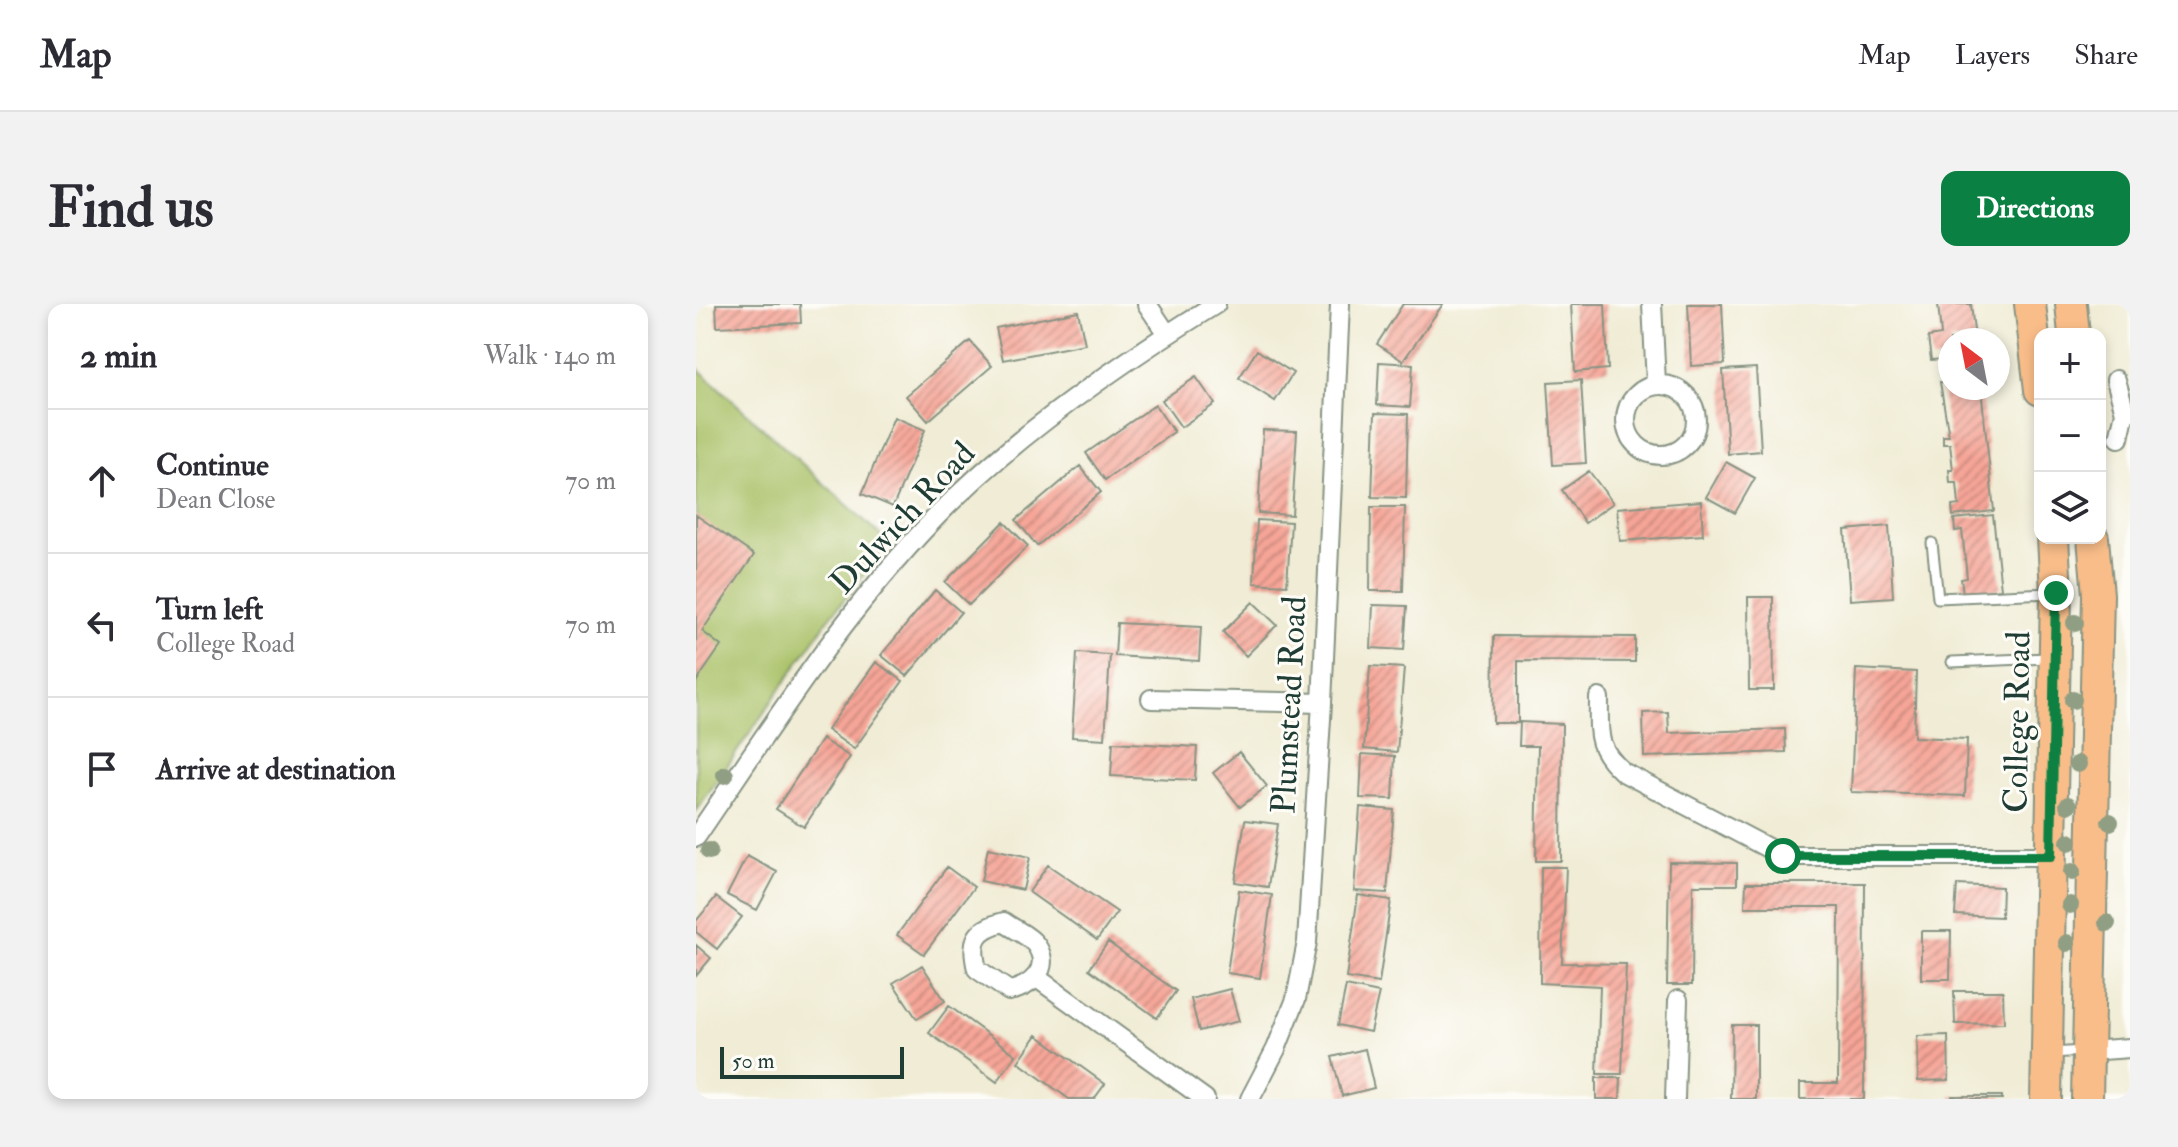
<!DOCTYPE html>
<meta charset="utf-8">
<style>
body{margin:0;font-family:"IM FELL Double Pica",serif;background:#f2f2f3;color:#2b2b33}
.controls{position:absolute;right:24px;top:24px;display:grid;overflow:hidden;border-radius:16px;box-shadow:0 4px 12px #0003}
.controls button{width:72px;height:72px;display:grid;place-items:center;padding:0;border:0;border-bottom:2px solid #e1e1e2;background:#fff;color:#2b2b33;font:40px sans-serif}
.compass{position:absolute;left:1242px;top:24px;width:72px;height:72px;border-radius:50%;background:#fff;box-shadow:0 4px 12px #0003;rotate:328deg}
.scale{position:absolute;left:24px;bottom:20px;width:184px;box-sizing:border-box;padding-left:8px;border:4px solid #1f3d34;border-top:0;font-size:22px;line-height:28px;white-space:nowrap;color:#1f3d34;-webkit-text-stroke:6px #fdfcf7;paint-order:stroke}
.stop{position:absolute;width:24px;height:24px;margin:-18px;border:6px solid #0b8043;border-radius:50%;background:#fff}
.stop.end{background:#0b8043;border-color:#fff;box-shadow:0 2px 8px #0008}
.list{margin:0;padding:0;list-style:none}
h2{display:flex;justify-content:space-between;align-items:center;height:104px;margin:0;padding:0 32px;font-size:34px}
h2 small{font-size:26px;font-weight:400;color:#7c7c81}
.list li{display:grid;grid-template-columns:52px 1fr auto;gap:24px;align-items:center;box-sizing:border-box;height:144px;padding:0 32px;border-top:2px solid #e1e1e2}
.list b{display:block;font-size:30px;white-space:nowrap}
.list p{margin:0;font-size:26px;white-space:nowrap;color:#7c7c81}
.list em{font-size:26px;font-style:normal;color:#7c7c81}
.icon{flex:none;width:44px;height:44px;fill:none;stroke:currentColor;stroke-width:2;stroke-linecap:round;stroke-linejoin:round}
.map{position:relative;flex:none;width:1434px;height:795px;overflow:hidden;border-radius:16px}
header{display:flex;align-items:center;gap:48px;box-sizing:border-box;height:112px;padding:0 40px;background:#fff;border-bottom:2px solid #e1e1e2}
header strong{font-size:38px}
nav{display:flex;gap:44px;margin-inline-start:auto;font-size:28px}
.intro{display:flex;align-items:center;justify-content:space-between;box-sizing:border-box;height:192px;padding:0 48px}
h1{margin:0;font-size:56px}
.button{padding:20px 36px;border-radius:16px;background:#0b8043;color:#fff;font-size:28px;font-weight:700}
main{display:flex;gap:48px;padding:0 48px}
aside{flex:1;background:#fff;border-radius:16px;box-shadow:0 4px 12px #0003}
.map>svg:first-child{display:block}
.pitch{fill:#a7bf64;stroke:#637e4c;stroke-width:2}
.building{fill:url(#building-hatch)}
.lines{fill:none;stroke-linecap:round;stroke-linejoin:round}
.lane-casing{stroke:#889484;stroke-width:13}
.street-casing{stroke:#889484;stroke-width:22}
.primary-casing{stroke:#889484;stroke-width:34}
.lane{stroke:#fff;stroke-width:9}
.street{stroke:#fff;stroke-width:18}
.primary{stroke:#f9bd89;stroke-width:30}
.tree{fill:#909e83}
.route{stroke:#0b8043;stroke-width:10}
.labels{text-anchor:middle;stroke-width:6;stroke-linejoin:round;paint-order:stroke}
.street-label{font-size:34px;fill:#1f3d34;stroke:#fdfcf7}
</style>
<header>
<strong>Map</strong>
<nav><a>Map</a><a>Layers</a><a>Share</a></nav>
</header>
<div class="intro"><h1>Find us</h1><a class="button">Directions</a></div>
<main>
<aside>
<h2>2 min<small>Walk · 140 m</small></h2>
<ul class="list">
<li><svg class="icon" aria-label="ahead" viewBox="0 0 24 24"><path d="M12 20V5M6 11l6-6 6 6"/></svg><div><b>Continue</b><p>Dean Close</p></div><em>70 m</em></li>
<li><svg class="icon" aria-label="left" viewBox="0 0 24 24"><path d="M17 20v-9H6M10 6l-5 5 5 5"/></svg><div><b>Turn left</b><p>College Road</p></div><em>70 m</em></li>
<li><svg class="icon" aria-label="arrive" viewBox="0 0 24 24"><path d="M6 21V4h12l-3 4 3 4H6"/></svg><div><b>Arrive at destination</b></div></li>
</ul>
</aside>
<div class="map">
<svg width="1434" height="795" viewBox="0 0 1434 795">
<defs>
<pattern id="building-hatch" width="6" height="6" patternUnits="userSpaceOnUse" patternTransform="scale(2)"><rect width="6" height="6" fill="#f6a597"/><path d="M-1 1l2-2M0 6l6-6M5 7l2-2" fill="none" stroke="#c7887c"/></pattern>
</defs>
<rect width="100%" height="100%" fill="#fdfcf7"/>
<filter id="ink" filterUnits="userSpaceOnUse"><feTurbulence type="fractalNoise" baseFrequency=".0125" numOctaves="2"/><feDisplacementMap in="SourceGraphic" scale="16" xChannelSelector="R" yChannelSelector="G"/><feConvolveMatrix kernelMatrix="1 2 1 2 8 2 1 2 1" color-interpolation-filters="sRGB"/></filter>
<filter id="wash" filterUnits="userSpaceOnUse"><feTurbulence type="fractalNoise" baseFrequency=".006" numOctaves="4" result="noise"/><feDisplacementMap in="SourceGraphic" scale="32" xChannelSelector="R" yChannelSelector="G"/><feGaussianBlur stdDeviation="1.8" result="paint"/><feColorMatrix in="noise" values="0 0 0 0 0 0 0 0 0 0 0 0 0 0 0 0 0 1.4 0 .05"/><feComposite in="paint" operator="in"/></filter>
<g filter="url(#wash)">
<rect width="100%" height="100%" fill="#f0ecd5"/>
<path class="pitch" d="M 0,63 L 193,239 L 132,316 L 0,507 Z"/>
<g id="blocks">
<path class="building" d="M 20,0 L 104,0 L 105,19 L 21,23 Z
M 707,0 L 747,0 L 707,57 L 681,40 Z
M 875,0 L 909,0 L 912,65 L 879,68 Z
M 992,0 L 1026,0 L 1029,60 L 995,62 Z
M 1242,0 L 1275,0 L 1279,36 L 1254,36 L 1254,84 L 1285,84 L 1298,207 L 1257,212 L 1256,202 L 1263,201 L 1261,179 L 1254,179 L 1253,166 L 1257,166 L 1254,140 L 1247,140 L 1247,132 L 1253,132 L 1244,78 L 1250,78 L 1248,55 L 1235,56 L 1232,33 L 1245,31 Z
M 382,7 L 389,40 L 307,56 L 300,24 Z
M 274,37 L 296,62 L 232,117 L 210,92 Z
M 561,46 L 597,69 L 579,97 L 543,74 Z
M 683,58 L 717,60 L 714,103 L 681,101 Z
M 1060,64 L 1065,147 L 1032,150 L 1027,66 Z
M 500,73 L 519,100 L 485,123 L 466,96 Z
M 885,76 L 890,159 L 857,161 L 852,78 Z
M 459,101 L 478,128 L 409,176 L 390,149 Z
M 679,109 L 712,110 L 710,194 L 676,193 Z
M 198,113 L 229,126 L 197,203 L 166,190 Z
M 567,126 L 601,127 L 596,211 L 562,209 Z
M 1030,158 L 1059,174 L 1039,209 L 1010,193 Z
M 384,162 L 405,188 L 341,242 L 320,216 Z
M 893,167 L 917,199 L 889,219 L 866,186 Z
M 1005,197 L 1007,231 L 924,237 L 921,204 Z
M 675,203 L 709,203 L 707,287 L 674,287 Z
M 0,211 L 58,251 L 6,327 L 25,342 L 0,378 Z
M 1297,211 L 1305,285 L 1267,289 L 1265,275 L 1271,274 L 1266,226 L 1259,227 L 1258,215 Z
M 561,216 L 595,218 L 591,281 L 558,279 Z
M 308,218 L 332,242 L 273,301 L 249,278 Z
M 1193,222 L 1197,293 L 1154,296 L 1149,226 Z
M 239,286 L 265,308 L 211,372 L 185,351 Z
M 1052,293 L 1077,293 L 1078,386 L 1053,386 Z
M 557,298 L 581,321 L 550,352 L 527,328 Z
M 677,301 L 711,302 L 708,346 L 675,344 Z
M 421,319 L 505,323 L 503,357 L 419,352 Z
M 798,332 L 939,333 L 939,358 L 822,357 L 822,419 L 797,419 Z
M 381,349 L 414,351 L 409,435 L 376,433 Z
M 180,358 L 207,377 L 158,445 L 131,426 Z
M 674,362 L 708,364 L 701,448 L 668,445 Z
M 1160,365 L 1220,368 L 1218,433 L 1271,435 L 1269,492 L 1155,488 Z
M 972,408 L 973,429 L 1089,425 L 1090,448 L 948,453 L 947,409 Z
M 824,418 L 866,420 L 865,557 L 840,557 L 842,442 L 823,442 Z
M 126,435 L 154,453 L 108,523 L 80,505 Z
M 417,438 L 501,443 L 499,476 L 415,472 Z
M 543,448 L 571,482 L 544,503 L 517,469 Z
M 666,450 L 699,452 L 697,495 L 664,494 Z
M 664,503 L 698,506 L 691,589 L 658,587 Z
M 549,516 L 582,520 L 572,583 L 539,578 Z
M 292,544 L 334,553 L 327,586 L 285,577 Z
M 51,552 L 81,568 L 61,606 L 31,591 Z
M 973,558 L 1041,559 L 1041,581 L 997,581 L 996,681 L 971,681 Z
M 352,561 L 421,608 L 401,636 L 333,588 Z
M 251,563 L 278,583 L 228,650 L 201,631 Z
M 845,563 L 870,563 L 866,659 L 930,660 L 926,770 L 901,770 L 904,682 L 844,679 Z
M 1050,579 L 1169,579 L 1168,795 L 1104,795 L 1104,779 L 1142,779 L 1143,603 L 1049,603 Z
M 1261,581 L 1306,583 L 1305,613 L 1259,611 Z
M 543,586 L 576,591 L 564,674 L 531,669 Z
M 662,591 L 695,596 L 683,679 L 650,674 Z
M 20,593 L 46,613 L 21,645 L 0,628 L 0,617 Z
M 1225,627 L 1255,627 L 1254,675 L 1225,675 Z
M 412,638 L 480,687 L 461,714 L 393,665 Z
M 0,641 L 15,654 L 0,672 Z
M 226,661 L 249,697 L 221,715 L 197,679 Z
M 650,682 L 683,689 L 674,728 L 642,721 Z
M 534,685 L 543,717 L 503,727 L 495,695 Z
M 1258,687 L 1307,687 L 1308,719 L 1259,720 Z
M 253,702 L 320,751 L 301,778 L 233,729 Z
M 1036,721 L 1060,721 L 1060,795 L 1035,795 Z
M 341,731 L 409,780 L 398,795 L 373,795 L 322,758 Z
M 1252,731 L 1253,776 L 1222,777 L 1221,732 Z
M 669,745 L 678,784 L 646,792 L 636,753 Z
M 900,774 L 925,774 L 924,795 L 900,795 Z
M 1256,792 L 1306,792 L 1306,795 L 1256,795 Z"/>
</g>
</g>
<g filter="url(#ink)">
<use href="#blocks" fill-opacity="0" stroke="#889484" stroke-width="2"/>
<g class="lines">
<g class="lane-casing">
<path id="lane" d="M 1236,239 L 1242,294 L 1355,289
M 1256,358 L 1353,354
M 1355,749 L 1388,747"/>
</g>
<g class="street-casing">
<path id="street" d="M 451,0 L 471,30
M 956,0 L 960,79
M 1420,76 L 1429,108
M930 116a35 35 0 1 1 70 0a35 35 0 1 1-70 0Z
M 1423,134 L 1429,108 L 1434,108
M 903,394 C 903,429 899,443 927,468 L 1087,552 L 1355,552
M 455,395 L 626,399
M 0,533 C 75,423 147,309 240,213 C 319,131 424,59 520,0
M 308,618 C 317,625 334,632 340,641 C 357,665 334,683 313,687 L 281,665 C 274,637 279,625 308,618 Z
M 341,674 L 509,795
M 1392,747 L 1434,744
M 554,795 L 580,745 L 600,695 L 611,638 L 626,399 L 644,0
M 979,795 L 982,696"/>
</g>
<g class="primary-casing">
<path id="primary" d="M 1334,0 L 1344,86
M 1375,0 L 1378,30
M 1350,795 L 1360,289 L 1357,234
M 1391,795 L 1402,291 L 1397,234"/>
</g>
<use href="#lane" class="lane"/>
<use href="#street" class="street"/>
<use href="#primary" class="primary"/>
</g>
<g class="tree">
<circle cx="1379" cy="319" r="9"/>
<circle cx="1377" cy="396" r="9"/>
<circle cx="1382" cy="460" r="9"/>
<circle cx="29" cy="471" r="9"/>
<circle cx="1372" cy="501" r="9"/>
<circle cx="1414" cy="518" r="9"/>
<circle cx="1373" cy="538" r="9"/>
<circle cx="13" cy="547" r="9"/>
<circle cx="1376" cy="568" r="9"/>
<circle cx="1374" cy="601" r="9"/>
<circle cx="1411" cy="619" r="9"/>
<circle cx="1371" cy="639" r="9"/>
</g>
</g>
<g class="lines" filter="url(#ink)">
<path class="route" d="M 1087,552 L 1355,552 L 1360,289"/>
</g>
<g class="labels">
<g class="street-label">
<text transform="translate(206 213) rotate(-47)" y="12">Dulwich Road</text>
<text transform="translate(592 401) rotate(-87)" y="12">Plumstead Road</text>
<text transform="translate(1320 418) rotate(-89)" y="12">College Road</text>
</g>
</g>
</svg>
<div class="controls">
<button>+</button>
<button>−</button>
<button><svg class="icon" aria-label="layers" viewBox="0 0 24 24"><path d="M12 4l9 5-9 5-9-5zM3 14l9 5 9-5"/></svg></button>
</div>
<svg class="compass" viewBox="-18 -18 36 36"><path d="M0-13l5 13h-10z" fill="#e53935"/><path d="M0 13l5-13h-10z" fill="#7c7c81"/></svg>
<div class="scale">50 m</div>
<div class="stop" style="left:1087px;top:552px"></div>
<div class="stop end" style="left:1360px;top:289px"></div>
</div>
</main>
